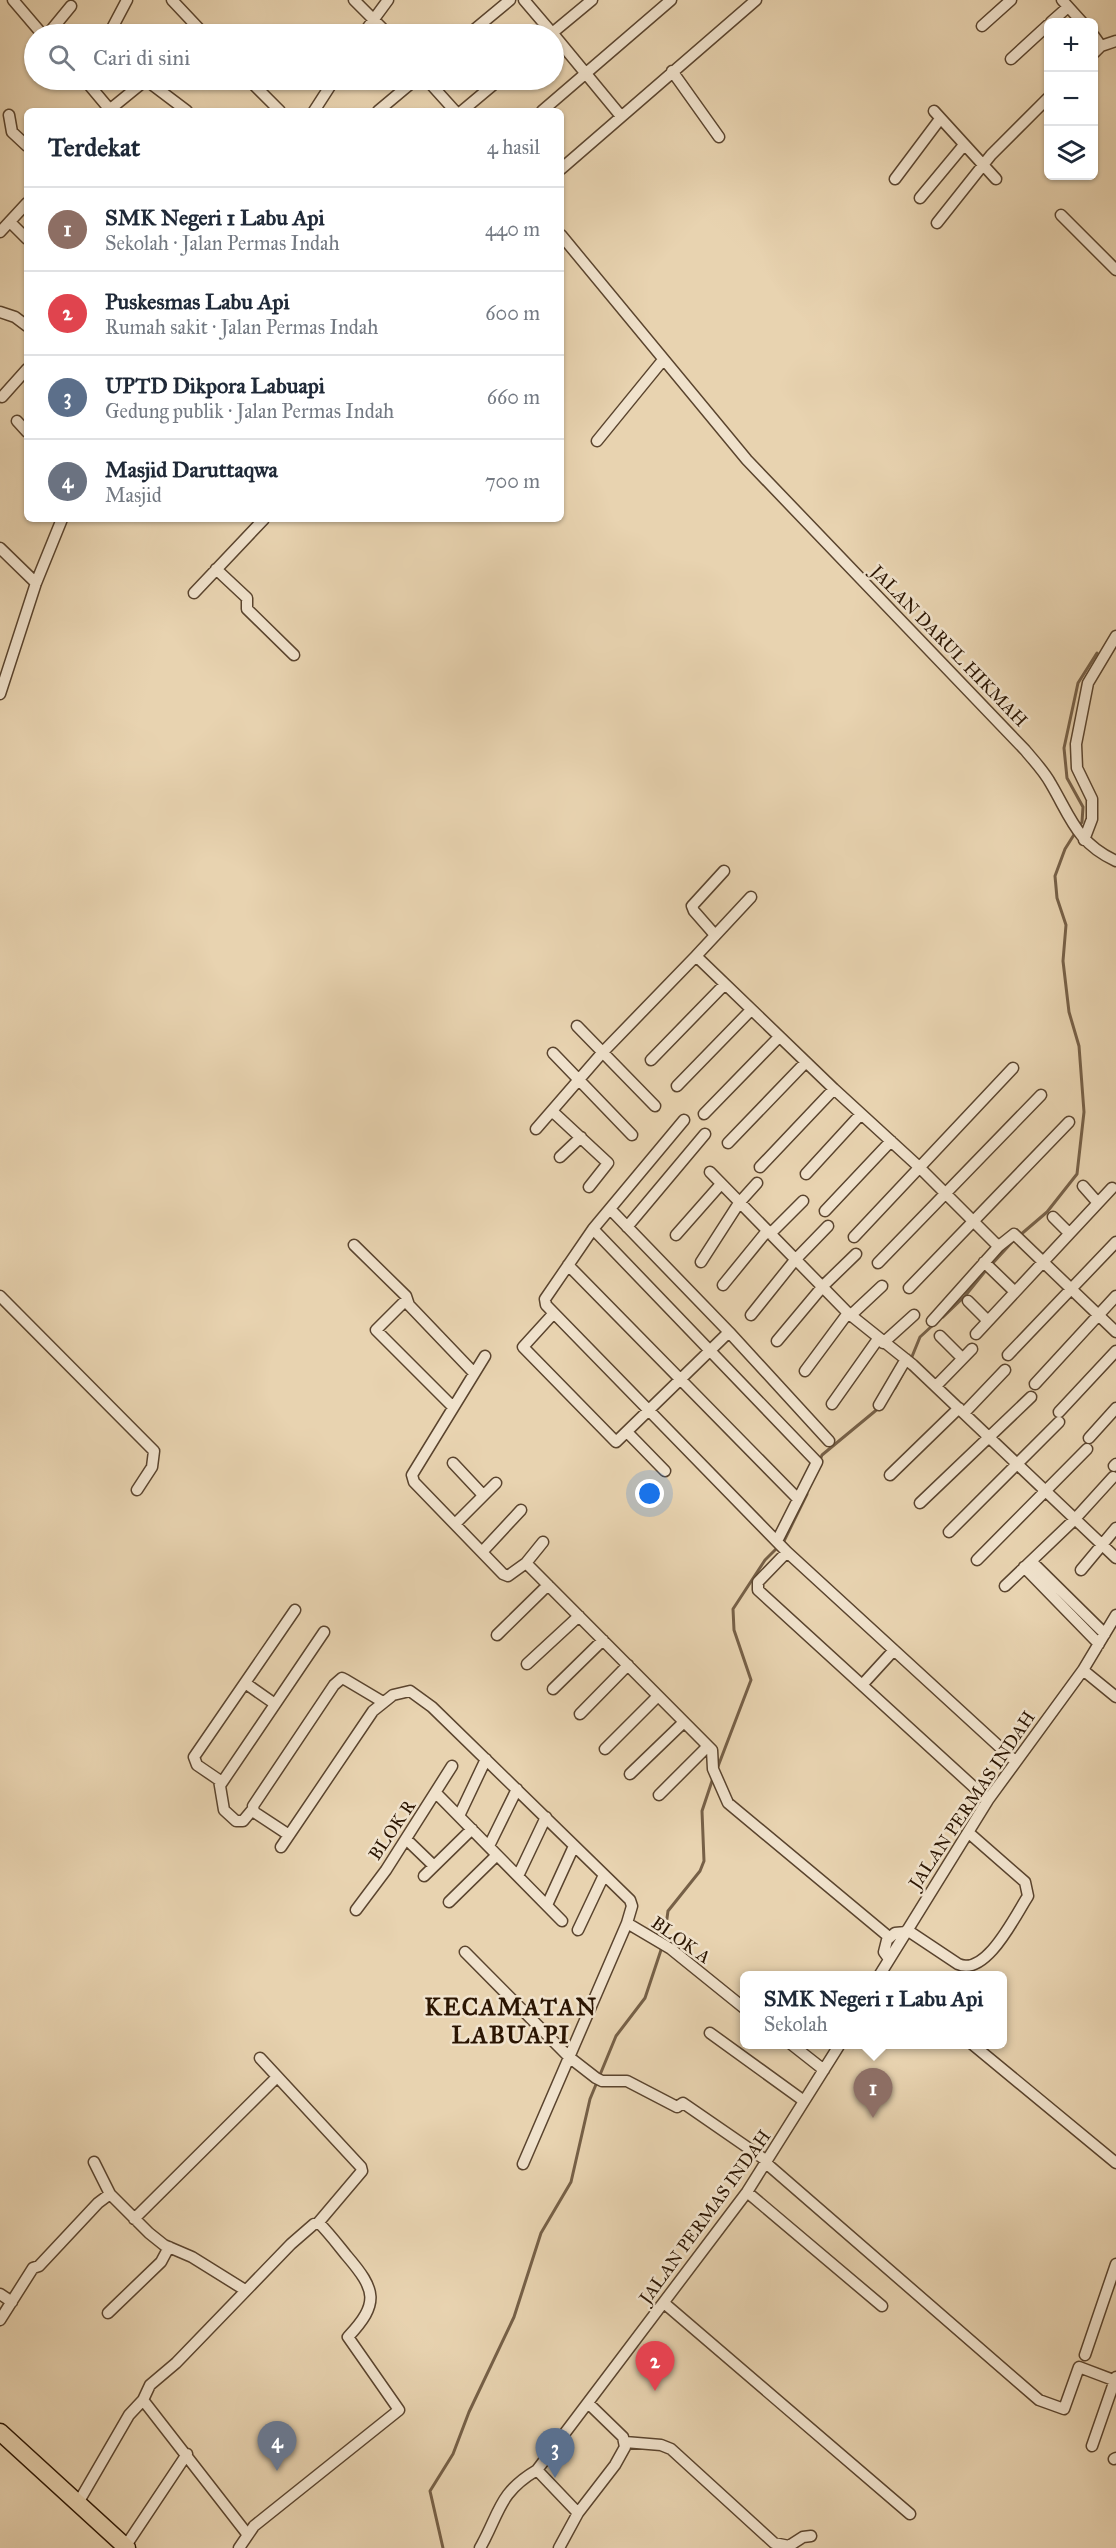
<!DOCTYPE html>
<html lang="id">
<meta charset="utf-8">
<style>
body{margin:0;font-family:"IM FELL Great Primer",serif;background:#f2f2f3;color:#1f2937}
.controls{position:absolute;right:18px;top:18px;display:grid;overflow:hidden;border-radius:9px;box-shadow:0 2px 4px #0004}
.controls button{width:54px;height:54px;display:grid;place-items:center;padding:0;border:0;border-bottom:2px solid #e0e1e3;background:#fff;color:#1f2937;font:30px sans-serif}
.you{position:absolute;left:650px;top:1494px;width:21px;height:21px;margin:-15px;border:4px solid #fff;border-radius:50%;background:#1a73e8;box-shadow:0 0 0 9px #1a73e833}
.badge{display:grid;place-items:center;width:39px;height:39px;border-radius:50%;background:#8f2418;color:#fff;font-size:20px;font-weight:700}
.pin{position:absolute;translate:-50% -50px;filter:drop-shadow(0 2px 3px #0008)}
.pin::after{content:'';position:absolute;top:32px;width:21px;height:18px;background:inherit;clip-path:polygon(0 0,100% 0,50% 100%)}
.popup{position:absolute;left:740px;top:1971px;width:267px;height:78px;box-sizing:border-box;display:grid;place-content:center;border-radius:9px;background:#fff;filter:drop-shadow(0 2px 4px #0005);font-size:20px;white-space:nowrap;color:#747a83}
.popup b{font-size:22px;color:#1f2937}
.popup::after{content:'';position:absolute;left:50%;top:100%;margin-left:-12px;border:12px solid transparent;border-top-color:#fff}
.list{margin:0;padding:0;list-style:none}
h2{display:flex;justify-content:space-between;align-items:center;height:78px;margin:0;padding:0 24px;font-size:26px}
h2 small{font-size:20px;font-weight:400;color:#747a83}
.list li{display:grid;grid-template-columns:39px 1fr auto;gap:18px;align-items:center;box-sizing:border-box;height:84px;padding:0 24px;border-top:2px solid #e0e1e3}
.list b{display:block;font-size:22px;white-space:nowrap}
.list p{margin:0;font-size:20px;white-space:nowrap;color:#747a83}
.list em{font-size:20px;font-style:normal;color:#747a83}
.icon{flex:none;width:33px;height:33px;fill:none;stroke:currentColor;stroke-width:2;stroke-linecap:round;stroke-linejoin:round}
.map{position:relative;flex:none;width:1116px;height:2548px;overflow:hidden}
.search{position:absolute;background:#fff;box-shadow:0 2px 4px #0004;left:24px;top:24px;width:540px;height:66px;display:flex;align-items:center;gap:15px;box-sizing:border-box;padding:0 21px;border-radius:33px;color:#747a83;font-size:22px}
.panel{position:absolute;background:#fff;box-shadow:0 2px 4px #0004;left:24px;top:108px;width:540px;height:414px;border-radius:9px}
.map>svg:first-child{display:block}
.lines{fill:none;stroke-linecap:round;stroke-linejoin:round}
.stream{stroke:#766047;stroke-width:3}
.minor-casing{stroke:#5a442e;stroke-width:13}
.highway-casing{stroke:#2b1502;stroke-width:19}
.minor{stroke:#f0e2cc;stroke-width:10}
.highway{stroke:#e8d3b0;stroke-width:16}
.labels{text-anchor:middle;stroke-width:5;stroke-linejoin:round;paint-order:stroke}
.street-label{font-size:18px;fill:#2b1502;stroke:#f0e2cc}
.district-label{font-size:24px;font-weight:bold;letter-spacing:1.5px;fill:#2b1502;stroke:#f0e2cc}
</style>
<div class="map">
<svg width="1116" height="2548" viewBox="0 0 1116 2548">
<rect width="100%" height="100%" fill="#e8d3b0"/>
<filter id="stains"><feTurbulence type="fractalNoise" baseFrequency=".00333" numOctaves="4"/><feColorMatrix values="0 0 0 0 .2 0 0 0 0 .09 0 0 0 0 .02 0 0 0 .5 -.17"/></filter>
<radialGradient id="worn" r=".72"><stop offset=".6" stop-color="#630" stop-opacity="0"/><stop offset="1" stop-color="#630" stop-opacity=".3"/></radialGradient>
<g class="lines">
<path class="stream" d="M 1019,1236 L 1047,1212 L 1077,1174 L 1084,1112 L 1079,1046 L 1069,1012 L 1063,961 L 1066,925 L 1057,898 L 1055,876 L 1065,849 L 1082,822 L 1083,807 L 1067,778 L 1064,748 L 1078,683 L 1097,653
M 992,1264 L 1014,1240
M 943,1317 L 965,1296 L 987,1269
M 911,1359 L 920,1337 L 933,1325
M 895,1388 L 902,1375
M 820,1460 L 822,1455 L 880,1407
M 717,1769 L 751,1680 L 734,1630 L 733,1609 L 765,1560 L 784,1541 L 807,1494
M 664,1940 L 668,1911 L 700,1871 L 704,1861 L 702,1811 L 713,1778
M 443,2548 L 430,2491 L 453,2454 L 469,2412 L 514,2317 L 541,2233 L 571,2182 L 590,2099 L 616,2036 L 645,1998 L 662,1947"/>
<g class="minor-casing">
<path id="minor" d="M 13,0 L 42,34
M 172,0 L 204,34
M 354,0 L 388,34
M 524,0 L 553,34
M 1062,0 L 1082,22
M 1051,22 L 1068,7
M 982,26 L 1011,0
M 48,34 L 71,6
M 109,34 L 127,0
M 363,34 L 388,0
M 469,34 L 510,0
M 551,34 L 592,0
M 554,35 L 620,115
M 1094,36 L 1101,46 L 1094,53
M 1101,46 L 1116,41
M 1011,59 L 1048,25
M 672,71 L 719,137
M 85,80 L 111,111
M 249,80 L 280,111
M 427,80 L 455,111
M 108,111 L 146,80 L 187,111
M 314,111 L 334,80
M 378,111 L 415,80
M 462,111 L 499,80
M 542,111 L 671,0
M 934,111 L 996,179
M 9,115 L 12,132 L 27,146
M 561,169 L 756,0
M 895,179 L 940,119
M 920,198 L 964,145
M 1061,215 L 1116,270
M 10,222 L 27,239
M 937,223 L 991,155 L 1048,98
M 0,232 L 27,203
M 561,235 L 747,460 L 1025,750 C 1034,761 1044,771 1051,784 C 1071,818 1077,843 1116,861
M 0,312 L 15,317 L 27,326
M 2,397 L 27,369
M 17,421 L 27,432
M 597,441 L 663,360
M 0,548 L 36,583
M 216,569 L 247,598 L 247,609 L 294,655
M 194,593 L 264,519
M 0,694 L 36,583 L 62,519
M 1084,840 L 1092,819 L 1092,799 L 1077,768 L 1076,744 L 1088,683 L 1116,636
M 715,935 L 694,911 L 692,906 L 724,871
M 696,956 L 751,897
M 577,1026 L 655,1106
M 553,1053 L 632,1135
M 651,1060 L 725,984
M 677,1086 L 751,1010
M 552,1111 L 608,1163 L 589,1187
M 704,1114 L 779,1037
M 684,1120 L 593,1229 L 545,1299 L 546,1305 L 787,1552 L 1015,1761
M 536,1129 L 602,1053 L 696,956 L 834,1089 L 918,1166 L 995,1243 L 999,1246 L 1014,1234 L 1116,1332
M 728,1143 L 806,1062
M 560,1157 L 581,1137
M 760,1167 L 834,1089
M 710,1172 L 848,1313 L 913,1365 L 1116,1558
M 806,1174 L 861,1114
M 1083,1186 L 1098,1203
M 611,1210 L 729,1332
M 825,1211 L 891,1141
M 1053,1217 L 1069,1233
M 627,1227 L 705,1134
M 593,1229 L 817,1462 L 777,1541
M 770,1234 L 803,1201
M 676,1235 L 721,1184
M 854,1237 L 1013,1068
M 354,1245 L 406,1296 L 409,1305 L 474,1373
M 701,1262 L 739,1203 L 757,1183
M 984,1262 L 1014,1291
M 878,1263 L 1041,1095
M 568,1265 L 798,1499
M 723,1285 L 767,1231
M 909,1288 L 1069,1122
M 0,1296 L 154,1451 L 152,1467 L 137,1490
M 407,1299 L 376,1330 L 453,1407
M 968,1301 L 987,1320
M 553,1314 L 523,1347 L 616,1442 L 729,1332 L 829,1441
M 751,1315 L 795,1260 L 828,1226
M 851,1315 L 882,1286
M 932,1321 L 999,1246
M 976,1334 L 1112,1188
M 940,1336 L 962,1358
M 777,1341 L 823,1286 L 856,1254
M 883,1343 L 914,1315
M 1008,1355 L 1116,1242
M 485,1356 L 412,1475 L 414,1482 L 503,1574 L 508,1576 L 526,1563 L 543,1542
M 805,1371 L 848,1313
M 1035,1384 L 1116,1296
M 936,1386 L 972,1349
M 832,1404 L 878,1339
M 879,1405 L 906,1359
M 965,1412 L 1005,1370
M 1059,1412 L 1116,1351
M 627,1432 L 665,1471
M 1089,1438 L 1116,1408
M 453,1463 L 483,1495
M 1114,1466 L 1116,1464
M 890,1475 L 959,1408
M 920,1503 L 1031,1397
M 455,1524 L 496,1483
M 949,1532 L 1059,1422
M 482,1552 L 521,1510
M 787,1552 L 758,1582 L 758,1590 L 988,1800
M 977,1560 L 1087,1449
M 1031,1561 L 1105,1634
M 526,1563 L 712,1750 L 713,1769 L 728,1803 L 889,1937
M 1024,1567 L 1099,1644
M 1081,1570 L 1116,1528
M 1005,1586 L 1074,1520 L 1113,1477
M 497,1635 L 548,1585
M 527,1664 L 579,1616
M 1083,1670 L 1116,1697
M 245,1683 L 275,1704
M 862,1685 L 894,1650
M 553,1689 L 603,1640
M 580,1714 L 628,1665
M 605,1749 L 658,1696
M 630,1774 L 684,1722
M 221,1784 L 324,1632
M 436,1793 L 562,1921
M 659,1795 L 708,1746
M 253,1809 L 243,1821 L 236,1821 L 224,1810 L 219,1780 L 197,1765 L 194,1757 L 295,1610
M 459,1816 L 486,1759
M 289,1835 L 254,1812 L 253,1806 L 334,1685 L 342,1678 L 346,1680 L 383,1702
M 406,1839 L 434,1866
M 489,1846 L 517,1789
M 281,1847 L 373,1711 L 393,1695 L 410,1691 L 432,1707 L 630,1900 L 632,1906 L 627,1923 L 523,2164
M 424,1876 L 472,1829
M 518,1876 L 546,1817
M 449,1902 L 497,1855
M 547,1905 L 574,1846
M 356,1910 L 386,1870 L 452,1766
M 627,1923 L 671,1949 L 744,2008
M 578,1930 L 604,1875
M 907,1930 L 958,1964 C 986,1977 1015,1916 1028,1896 L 1025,1882 L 969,1833
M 465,1952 L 569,2057 L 596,2078 L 602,2081 L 627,2081 L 677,2107 L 683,2103 L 767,2161
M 889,1959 L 884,1952 L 887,1940 L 895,1933 L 906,1932
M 879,1976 L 988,1800 L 1083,1670 L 1116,1615
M 710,2033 L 804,2101
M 791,2044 L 824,2070
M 972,2044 L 1116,2163
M 260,2058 L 361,2167 L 362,2171 L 318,2223
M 94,2162 L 110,2194 L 149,2233 L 164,2245 L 192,2257 L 245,2290
M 766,2163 L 1039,2400 L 1064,2409 L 1079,2367 L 1116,2381
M 747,2192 L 882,2306
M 134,2219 L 277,2077
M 0,2294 L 12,2302
M 664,2303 L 910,2514
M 108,2313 L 161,2262 L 169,2247
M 0,2320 L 33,2268 L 39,2266 L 98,2203 L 110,2194
M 1085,2355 L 1116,2264
M 143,2400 L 248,2535
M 625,2442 L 661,2445 L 671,2449 L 774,2543 L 789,2546 L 803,2537 L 811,2536
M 1092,2446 L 1116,2377
M 1114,2459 L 1116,2458
M 78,2503 L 129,2415 L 143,2400 L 150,2385 L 176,2363 L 291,2244 L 314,2224 L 319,2223 C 329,2233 338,2245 347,2256 C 376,2290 380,2303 348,2337 L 399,2410 L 254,2526 L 239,2548
M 578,2513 L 537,2470 L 747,2192 L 840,2044
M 125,2547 L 187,2454
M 480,2548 C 500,2513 498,2493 537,2470
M 559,2548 L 578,2513 L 615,2465 L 625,2447 L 623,2437 L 589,2404"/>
</g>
<g class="highway-casing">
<path id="highway" d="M 0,2432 L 127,2548"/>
</g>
<use href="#minor" class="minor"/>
<use href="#highway" class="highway"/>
</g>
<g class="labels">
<g class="street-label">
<text transform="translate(949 646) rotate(46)" y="6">JALAN DARUL HIKMAH</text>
<text transform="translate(972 1800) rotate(-56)" y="6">JALAN PERMAS INDAH</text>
<text transform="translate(392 1830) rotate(-56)" y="6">BLOK R</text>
<text transform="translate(681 1940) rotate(35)" y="6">BLOK A</text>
<text transform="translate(705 2217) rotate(-54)" y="6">JALAN PERMAS INDAH</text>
</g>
<g class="district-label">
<text x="511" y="2015">KECAMATAN<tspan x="511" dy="28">LABUAPI</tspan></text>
</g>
</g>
<rect width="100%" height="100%" filter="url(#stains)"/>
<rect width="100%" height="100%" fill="url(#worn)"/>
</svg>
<div class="controls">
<button>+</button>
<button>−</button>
<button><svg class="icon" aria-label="layers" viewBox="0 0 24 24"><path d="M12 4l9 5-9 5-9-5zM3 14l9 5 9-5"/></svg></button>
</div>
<div class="you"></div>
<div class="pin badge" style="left:873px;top:2118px;background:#8d6e63">1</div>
<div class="popup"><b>SMK Negeri 1 Labu Api</b>Sekolah</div>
<div class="pin badge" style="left:655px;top:2391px;background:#e0444e">2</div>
<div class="pin badge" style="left:555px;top:2478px;background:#5c6f8a">3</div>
<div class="pin badge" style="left:277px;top:2471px;background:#6b7280">4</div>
<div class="search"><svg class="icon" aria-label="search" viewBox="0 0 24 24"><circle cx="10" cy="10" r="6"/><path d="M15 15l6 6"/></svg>Cari di sini</div>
<section class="panel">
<h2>Terdekat<small>4 hasil</small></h2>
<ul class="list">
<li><span class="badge" style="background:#8d6e63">1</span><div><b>SMK Negeri 1 Labu Api</b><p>Sekolah · Jalan Permas Indah</p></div><em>440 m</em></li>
<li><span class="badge" style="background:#e0444e">2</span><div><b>Puskesmas Labu Api</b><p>Rumah sakit · Jalan Permas Indah</p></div><em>600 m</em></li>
<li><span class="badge" style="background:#5c6f8a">3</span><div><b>UPTD Dikpora Labuapi</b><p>Gedung publik · Jalan Permas Indah</p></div><em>660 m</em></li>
<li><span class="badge" style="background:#6b7280">4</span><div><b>Masjid Daruttaqwa</b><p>Masjid</p></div><em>700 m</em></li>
</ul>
</section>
</div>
